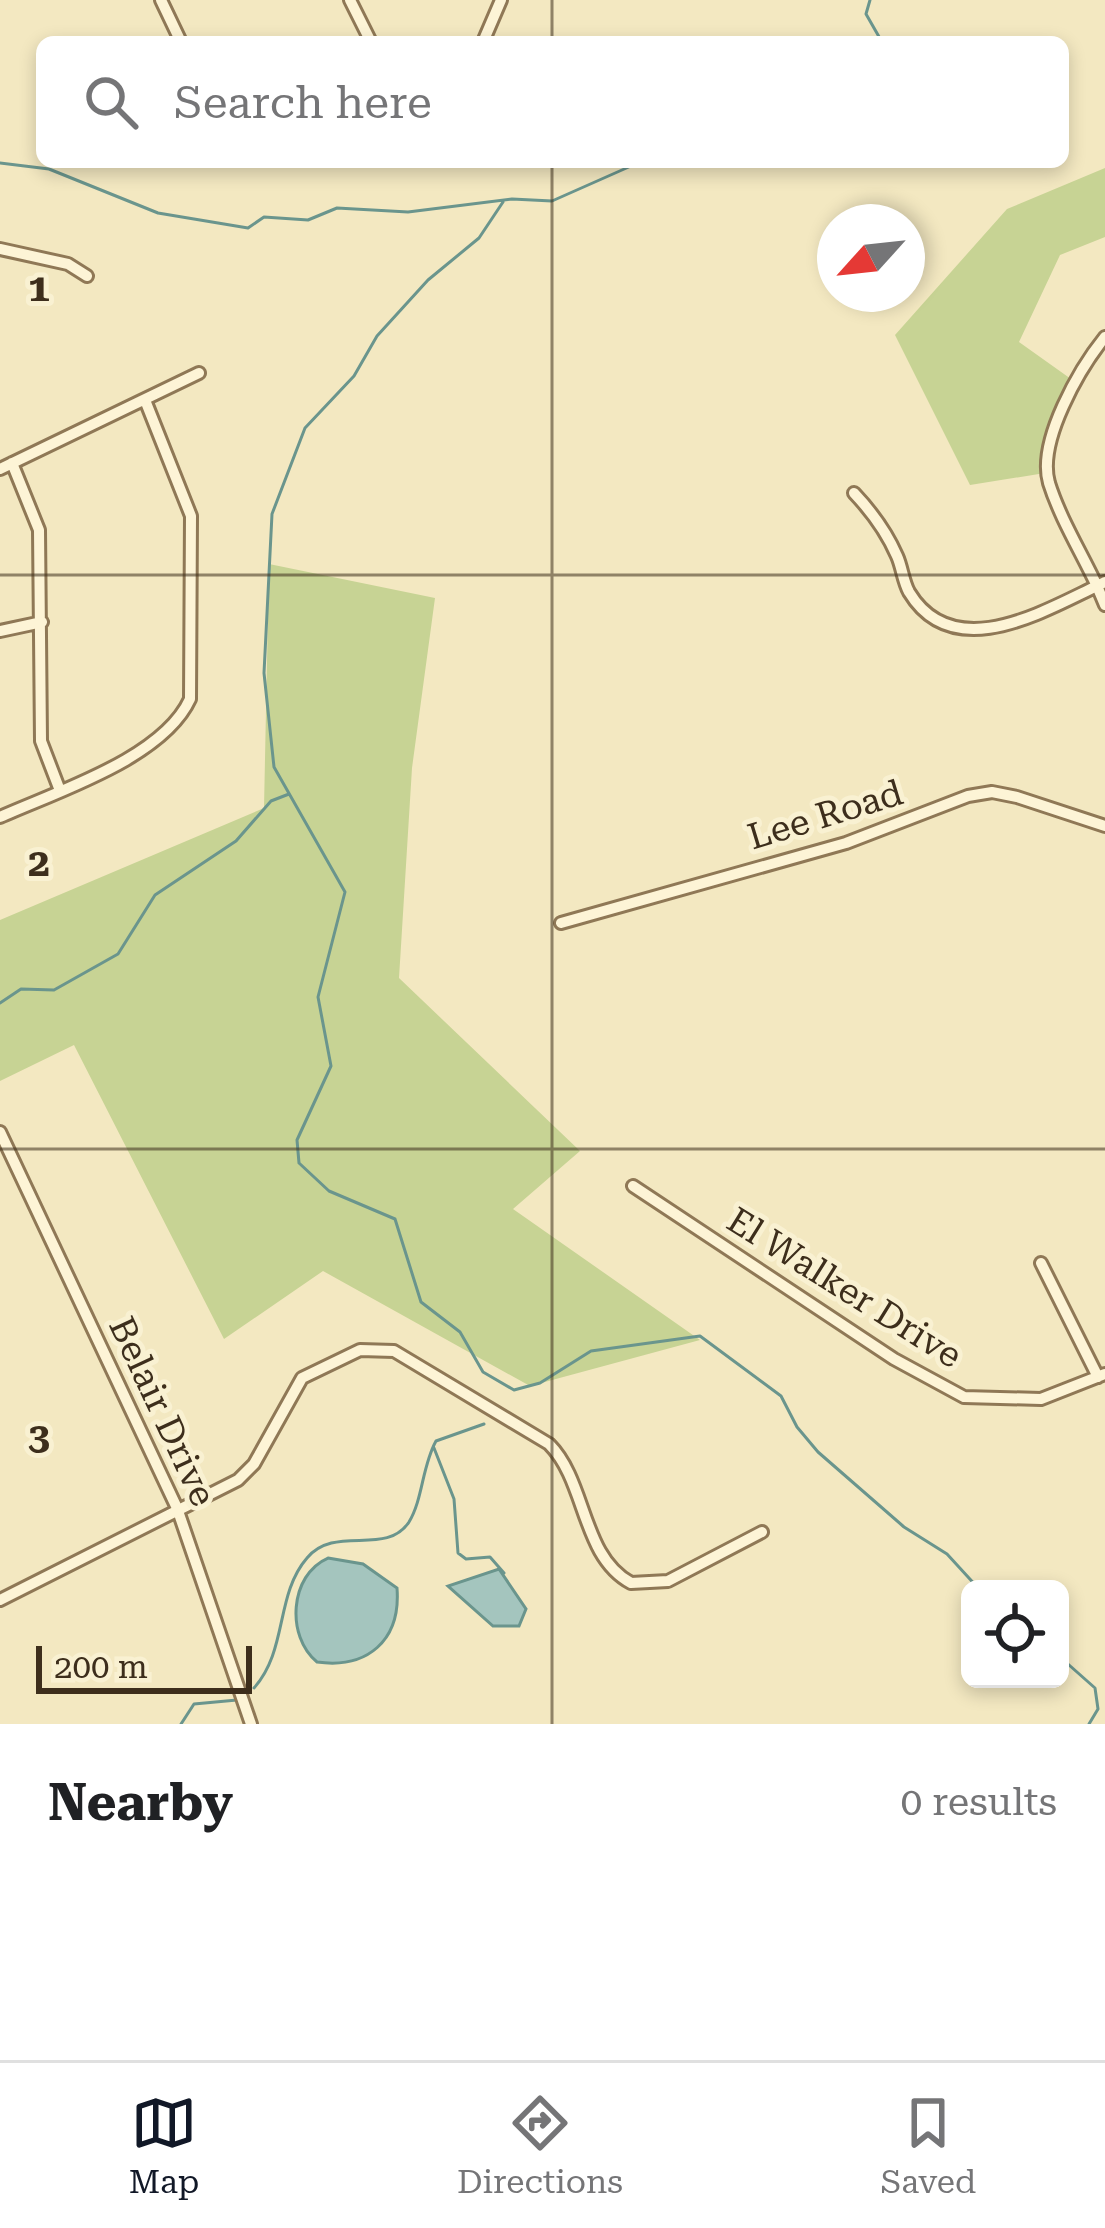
<!DOCTYPE html>
<style>
body{margin:0;font-family:"Roboto Serif",serif;background:#f6f6f6;color:#202124}
.controls{position:absolute;right:36px;bottom:36px;display:grid;overflow:hidden;border-radius:18px;box-shadow:0 6px 18px #0003}
.controls button{width:108px;height:108px;display:grid;place-items:center;padding:0;border:0;border-bottom:3px solid #e0e0e0;background:#fff;color:#202124;font:60px sans-serif}
.compass{position:absolute;left:817px;top:204px;width:108px;height:108px;border-radius:50%;background:#fff;box-shadow:0 6px 18px #0003;rotate:243deg}
.scale{position:absolute;left:36px;bottom:30px;width:216px;box-sizing:border-box;padding-left:12px;border:6px solid #3d2e1c;border-top:0;font-size:33px;line-height:42px;white-space:nowrap;color:#3d2e1c;-webkit-text-stroke:9px #f9f1d2;paint-order:stroke}
.list{margin:0;padding:0;list-style:none}
h2{display:flex;justify-content:space-between;align-items:center;height:156px;margin:0;padding:0 48px;font-size:51px}
h2 small{font-size:39px;font-weight:400;color:#757577}
.icon{flex:none;width:66px;height:66px;fill:none;stroke:currentColor;stroke-width:2;stroke-linecap:round;stroke-linejoin:round}
.map{position:relative;flex:none;width:1105px;height:1724px;overflow:hidden}
.search{position:absolute;background:#fff;box-shadow:0 6px 18px #0003;left:36px;right:36px;top:36px;height:132px;display:flex;align-items:center;gap:30px;box-sizing:border-box;padding:0 42px;border-radius:18px;color:#757577;font-size:45px}
.sheet{height:336px;background:#fff}
nav{display:flex;justify-content:space-around;align-items:center;box-sizing:border-box;height:168px;border-top:3px solid #e0e0e0;background:#fff;font-size:33px;color:#757577}
nav a{display:grid;justify-items:center;gap:6px}
nav .on{color:#111827}
.map>svg:first-child{display:block}
.green{fill:#c7d394}
.water{fill:#a4c5be;stroke:#6a958d;stroke-width:3}
.lines{fill:none;stroke-linecap:round;stroke-linejoin:round}
.stream{stroke:#6a958d;stroke-width:3}
.minor-casing{stroke:#8f7856;stroke-width:16}
.minor{stroke:#fdf4d6;stroke-width:10}
.grid{fill:none;stroke:#3d2e1c;stroke-width:3;stroke-opacity:0.55}
.labels{text-anchor:middle;stroke-width:10;stroke-linejoin:round;paint-order:stroke}
.street-label{font-size:36px;fill:#3d2e1c;stroke:#f9f1d2}
.grid-label{font-size:39px;text-anchor:middle;font-weight:bold;fill:#3d2e1c;stroke:#f9f1d2;stroke-width:10;stroke-linejoin:round;paint-order:stroke}
</style>
<div class="map">
<svg width="1105" height="1724" viewBox="0 0 1105 1724">
<rect width="100%" height="100%" fill="#f3e8c1"/>
<path class="green" d="M 1105,168 L 1105,237 L 1060,255 L 1019,342 L 1071,379 L 1045,473 L 970,485 L 895,335 L 1007,209 Z
M 269,564 L 435,598 L 412,768 L 399,978 L 580,1151 L 513,1209 L 700,1340 L 530,1386 L 323,1271 L 224,1339 L 74,1045 L 0,1081 L 0,920 L 264,808 Z"/>
<path class="water" d="M 328,1558 L 363,1564 L 397,1588 C 401,1641 367,1669 317,1662 C 286,1637 289,1575 328,1558 Z
M 499,1569 L 526,1609 L 519,1626 L 493,1626 L 448,1586 Z"/>
<g class="lines">
<path class="stream" d="M 870,0 L 866,14 L 882,42
M 0,163 L 49,169 L 158,213 L 248,228 L 264,217 L 308,220 L 337,208 L 408,212 L 512,199 L 552,201 L 640,162
M 503,202 L 479,238 L 428,280 L 377,336 L 354,376 L 305,428 L 272,514 L 264,673 L 274,767 L 345,892 L 318,997 L 331,1066 L 297,1140 L 299,1163 L 329,1191 L 395,1219 L 421,1302 L 460,1332 L 483,1372 L 514,1390 L 540,1383 L 591,1351 L 700,1336 L 781,1396 L 797,1427 L 818,1452 L 904,1527 L 947,1554 L 979,1589
M 0,1003 L 21,989 L 54,990 L 118,954 L 155,895 L 236,841 L 271,801 L 289,794
M 434,1448 L 454,1499 L 458,1553 L 466,1559 L 490,1557 L 504,1573
M 1060,1657 L 1095,1688 L 1098,1709 L 1089,1724
M 254,1688 C 288,1650 275,1595 307,1558 C 335,1524 386,1557 409,1522 C 423,1499 422,1466 436,1441 L 484,1424
M 181,1724 L 194,1704 L 237,1700"/>
<g class="minor-casing">
<path id="minor" d="M 161,0 L 181,42
M 350,0 L 371,42
M 483,42 L 501,0
M 0,249 L 68,264 L 87,276
M 1105,337 C 1080,368 1037,441 1049,483 C 1060,518 1081,552 1097,586 L 1105,582
M 12,463 L 39,530 L 41,741 L 59,788
M 0,469 L 199,373
M 854,493 C 871,511 887,533 897,556 C 902,567 903,581 909,592 C 953,665 1042,612 1097,586 L 1105,605
M 0,631 L 42,622
M 0,817 C 58,791 163,758 190,699 L 191,516 L 145,400
M 561,923 L 846,843 L 968,796 L 992,792 L 1017,797 L 1105,826
M 0,1132 L 177,1508 L 251,1724
M 633,1186 L 894,1359 L 964,1397 L 1041,1399 L 1105,1374
M 1041,1263 L 1098,1377
M 0,1600 L 238,1480 L 254,1464 L 302,1378 L 360,1350 L 394,1351 L 549,1444 C 587,1482 581,1556 631,1583 L 668,1581 L 762,1532"/>
</g>
<use href="#minor" class="minor"/>
</g>
<path class="grid" d="M 552,0 L 552,42M 552,162 L 552,1724M 0,575 L 1105,575M 0,1149 L 1105,1149"/>
<g class="labels">
<g class="street-label">
<text transform="translate(825 814) rotate(-17)" y="13">Lee Road</text>
<text transform="translate(845 1287) rotate(32)" y="13">El Walker Drive</text>
<text transform="translate(163 1411) rotate(65)" y="13">Belair Drive</text>
</g>
</g>
<g class="grid-label">
<text x="39" y="301">1</text>
<text x="39" y="876">2</text>
<text x="39" y="1450">3</text>
</g>
</svg>
<div class="controls">
<button><svg class="icon" aria-label="locate" viewBox="0 0 24 24"><circle cx="12" cy="12" r="6"/><path d="M12 2v4M12 18v4M2 12h4M18 12h4"/></svg></button>
</div>
<svg class="compass" viewBox="-18 -18 36 36"><path d="M0-13l5 13h-10z" fill="#e53935"/><path d="M0 13l5-13h-10z" fill="#757577"/></svg>
<div class="scale">200 m</div>
<div class="search"><svg class="icon" aria-label="search" viewBox="0 0 24 24"><circle cx="10" cy="10" r="6"/><path d="M15 15l6 6"/></svg>Search here</div>
</div>
<section class="sheet">
<h2>Nearby<small>0 results</small></h2>
<ul class="list">
</ul>
</section>
<nav>
<a class="on"><svg class="icon" aria-label="map" viewBox="0 0 24 24"><path d="M3 6l6-2 6 2 6-2v14l-6 2-6-2-6 2zM9 4v14M15 6v14"/></svg>Map</a>
<a><svg class="icon" aria-label="directions" viewBox="0 0 24 24"><path d="M12 3l9 9-9 9-9-9zM9 14v-3h6M13 9l2 2-2 2"/></svg>Directions</a>
<a><svg class="icon" aria-label="saved" viewBox="0 0 24 24"><path d="M7 4h10v16l-5-4-5 4z"/></svg>Saved</a>
</nav>
